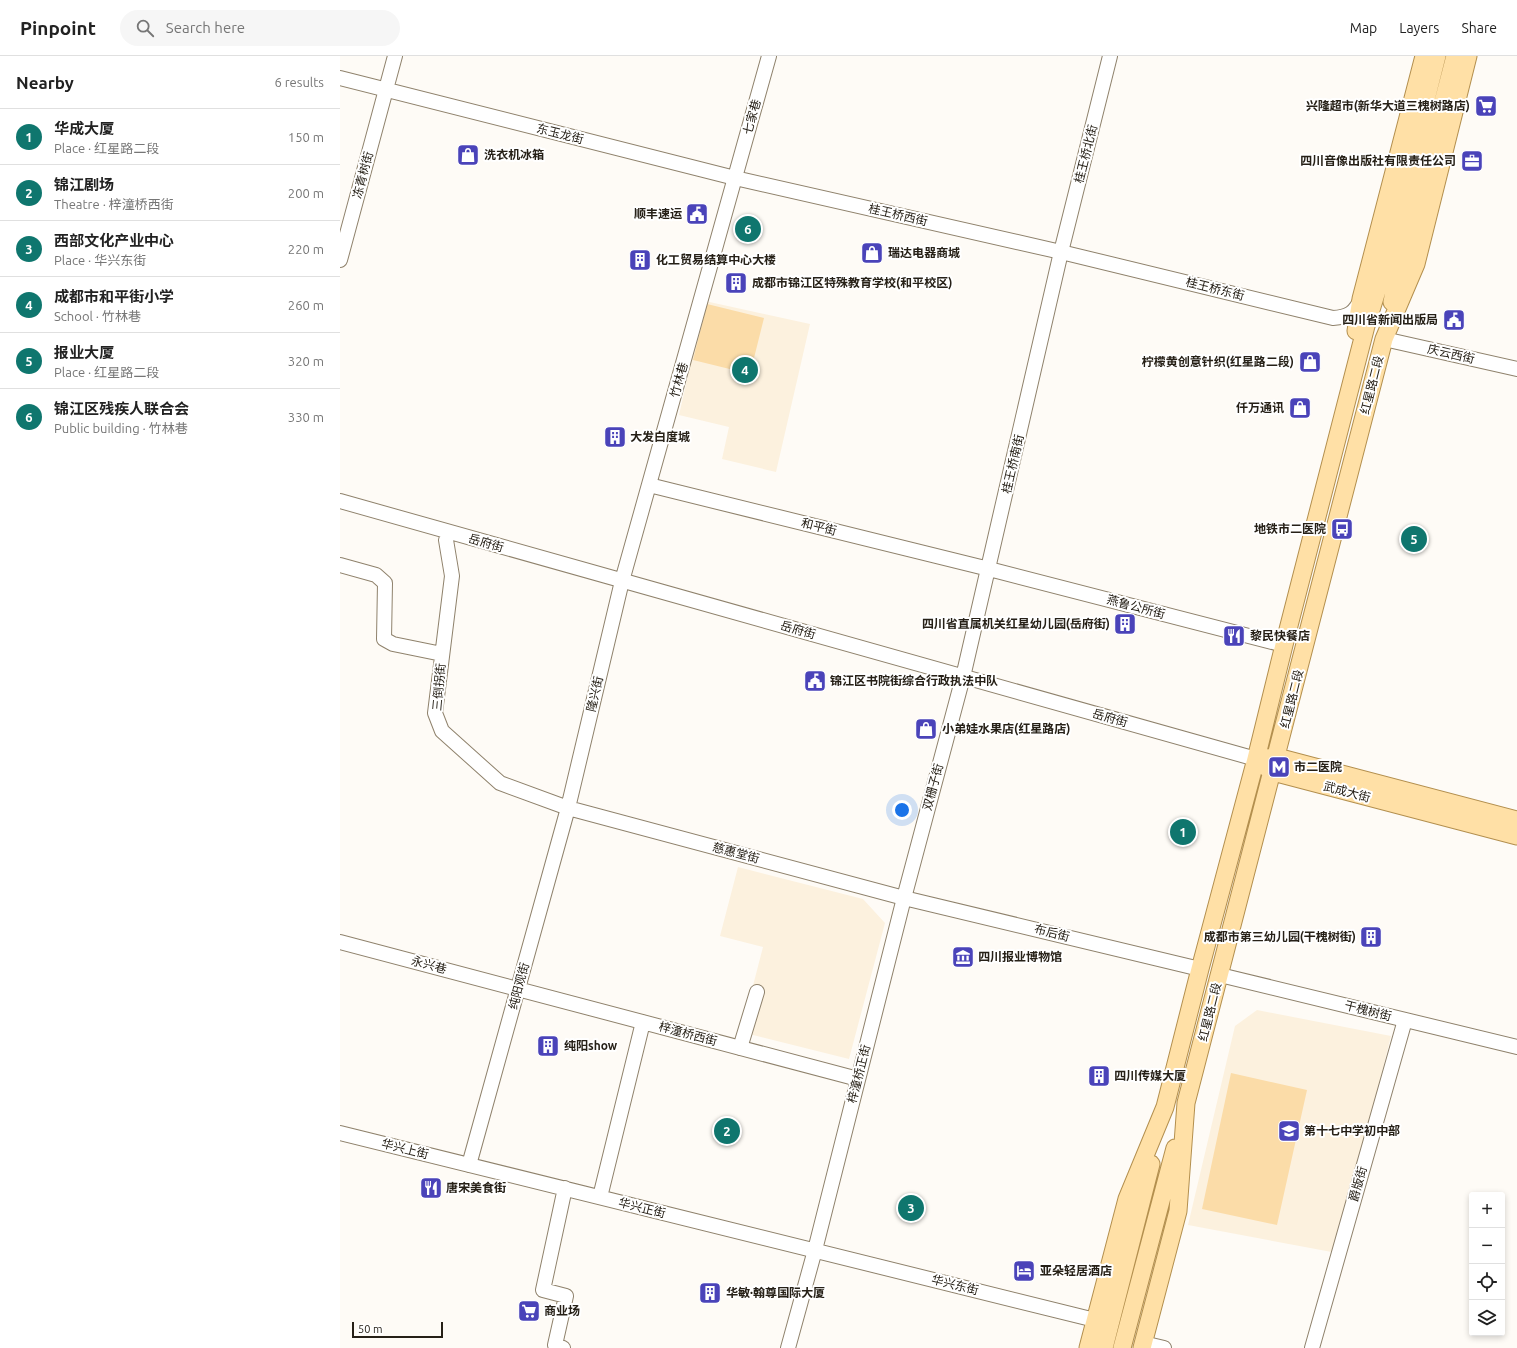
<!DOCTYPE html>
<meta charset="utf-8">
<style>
body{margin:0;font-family:Ubuntu,"Noto Sans SC",sans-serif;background:#f6f6f6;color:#222}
.controls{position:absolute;right:12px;bottom:12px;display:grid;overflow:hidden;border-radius:4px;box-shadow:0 2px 6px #0003}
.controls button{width:36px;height:36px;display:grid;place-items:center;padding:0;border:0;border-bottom:1px solid #e0e0e0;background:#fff;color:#222;font:20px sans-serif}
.scale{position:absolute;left:12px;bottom:10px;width:91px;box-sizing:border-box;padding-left:4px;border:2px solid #262017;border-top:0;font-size:11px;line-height:14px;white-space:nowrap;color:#262017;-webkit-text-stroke:3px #fff;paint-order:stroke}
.you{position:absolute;left:562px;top:754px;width:14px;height:14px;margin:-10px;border:3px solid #fff;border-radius:50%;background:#1a73e8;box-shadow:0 0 0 6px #1a73e833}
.badge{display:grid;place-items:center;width:26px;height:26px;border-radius:50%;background:#0f766e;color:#fff;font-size:13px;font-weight:700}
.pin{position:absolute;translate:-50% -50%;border:2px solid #fff;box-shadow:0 1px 4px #0006}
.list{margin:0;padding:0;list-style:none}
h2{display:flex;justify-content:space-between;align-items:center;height:52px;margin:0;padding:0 16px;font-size:17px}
h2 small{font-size:13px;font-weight:400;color:#767676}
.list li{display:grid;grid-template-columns:26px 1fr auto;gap:12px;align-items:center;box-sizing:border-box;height:56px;padding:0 16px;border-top:1px solid #e0e0e0}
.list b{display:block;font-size:15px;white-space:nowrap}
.list p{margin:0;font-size:13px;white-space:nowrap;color:#767676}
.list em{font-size:13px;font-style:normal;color:#767676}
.icon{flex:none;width:22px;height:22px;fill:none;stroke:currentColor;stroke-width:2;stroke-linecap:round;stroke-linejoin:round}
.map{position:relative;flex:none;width:1177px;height:1292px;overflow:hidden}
header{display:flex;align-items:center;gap:24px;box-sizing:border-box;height:56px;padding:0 20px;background:#fff;border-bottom:1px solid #e0e0e0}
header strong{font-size:19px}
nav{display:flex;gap:22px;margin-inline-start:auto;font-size:14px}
.search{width:280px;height:36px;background:#f6f6f6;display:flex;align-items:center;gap:10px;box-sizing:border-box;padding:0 14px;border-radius:22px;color:#767676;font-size:15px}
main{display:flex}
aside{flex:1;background:#fff}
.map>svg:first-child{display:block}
.built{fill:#fcf1de}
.green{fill:#fbdca8}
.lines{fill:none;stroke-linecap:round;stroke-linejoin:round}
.minor-casing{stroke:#8f826c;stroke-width:16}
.major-casing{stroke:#b38f4e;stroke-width:19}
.minor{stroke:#fff;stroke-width:14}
.major{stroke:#ffe0a6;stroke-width:17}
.labels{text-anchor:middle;stroke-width:4;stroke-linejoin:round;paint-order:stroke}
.poi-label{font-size:12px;font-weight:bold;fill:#262017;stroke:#fff;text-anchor:start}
.street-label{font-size:12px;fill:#262017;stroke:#fff}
</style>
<header>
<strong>Pinpoint</strong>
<div class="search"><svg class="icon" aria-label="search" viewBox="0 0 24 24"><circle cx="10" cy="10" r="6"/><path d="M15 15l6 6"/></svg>Search here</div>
<nav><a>Map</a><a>Layers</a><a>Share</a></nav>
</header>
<main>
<aside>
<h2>Nearby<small>6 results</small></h2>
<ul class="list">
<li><span class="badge">1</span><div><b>华成大厦</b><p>Place · 红星路二段</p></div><em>150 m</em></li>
<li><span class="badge">2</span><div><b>锦江剧场</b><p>Theatre · 梓潼桥西街</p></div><em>200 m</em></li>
<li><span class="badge">3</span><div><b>西部文化产业中心</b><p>Place · 华兴东街</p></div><em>220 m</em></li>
<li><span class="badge">4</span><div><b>成都市和平街小学</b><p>School · 竹林巷</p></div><em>260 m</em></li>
<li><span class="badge">5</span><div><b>报业大厦</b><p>Place · 红星路二段</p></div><em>320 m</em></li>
<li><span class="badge">6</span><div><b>锦江区残疾人联合会</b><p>Public building · 竹林巷</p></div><em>330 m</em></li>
</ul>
</aside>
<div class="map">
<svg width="1177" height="1292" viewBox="0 0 1177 1292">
<rect width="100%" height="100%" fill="#fefbf6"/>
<path class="built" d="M 365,245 L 470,268 L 436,416 L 382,403 L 389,371 L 339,359 Z
M 398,811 L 523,843 L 545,867 L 509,1003 L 401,976 L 423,891 L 380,880 Z
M 917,954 L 1051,980 L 997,1197 L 848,1169 L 895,970 Z"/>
<path class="green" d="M 367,248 L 424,262 L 410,318 L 353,304 Z
M 891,1017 L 967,1034 L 937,1169 L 862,1153 Z"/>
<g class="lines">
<g class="minor-casing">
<path id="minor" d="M 0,22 L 395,122 L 721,196 L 993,262 C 1008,261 1015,257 1021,243
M 0,204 L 55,0
M 1044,283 L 1177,313
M 309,429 L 649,513 L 944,589
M 0,445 L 916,703
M 106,484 L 112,520 L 95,657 L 102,675 L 160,727 L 228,752 L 564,842 L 860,913
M 0,509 L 36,519 L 45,527 L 44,583 L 53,588 L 102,598
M 0,886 L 518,1023
M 880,919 L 1177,991
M 400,992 L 417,936
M 0,1077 L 755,1264
M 129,1109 L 228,752 L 282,525 L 429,0
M 260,1141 L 303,966
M 803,1287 L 824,1292
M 223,1292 L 215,1289 L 226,1240 L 203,1234 L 225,1132
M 448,1292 L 475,1194 L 564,842 L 623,621 L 721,196 L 770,0
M 972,1292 L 1065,964"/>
</g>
<g class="major-casing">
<path id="major" d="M 1052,246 L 1057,222 L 1115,0
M 1016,275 L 1021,243 L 1084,0
M 926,702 L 937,701 L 1177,764
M 924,710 L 933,716 L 1177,780
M 748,1292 L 787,1143 L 825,1051 L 860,913 L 916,703 L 944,589 L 1026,270 L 1041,222 L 1097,0
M 764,1292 L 811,1108
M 782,1292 L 835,1092
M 802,1292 L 838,1155 L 846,1047 L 1044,283 L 1076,208 L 1128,0"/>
</g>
<use href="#minor" class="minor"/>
<use href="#major" class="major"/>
</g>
<defs>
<g id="supermarket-square" transform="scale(1.15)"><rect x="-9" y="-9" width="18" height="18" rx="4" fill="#4a43b9" stroke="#fff"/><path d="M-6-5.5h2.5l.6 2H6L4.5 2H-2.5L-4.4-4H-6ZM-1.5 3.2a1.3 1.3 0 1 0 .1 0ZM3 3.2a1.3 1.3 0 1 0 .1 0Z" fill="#fff"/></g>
<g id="shop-square" transform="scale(1.15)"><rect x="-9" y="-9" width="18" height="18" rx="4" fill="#4a43b9" stroke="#fff"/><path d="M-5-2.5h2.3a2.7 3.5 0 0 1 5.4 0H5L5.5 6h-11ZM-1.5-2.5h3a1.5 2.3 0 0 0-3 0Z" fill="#fff"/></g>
<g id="office-square" transform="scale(1.15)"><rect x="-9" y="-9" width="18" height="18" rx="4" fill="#4a43b9" stroke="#fff"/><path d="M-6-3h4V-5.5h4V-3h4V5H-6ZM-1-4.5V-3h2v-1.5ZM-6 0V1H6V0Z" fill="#fff"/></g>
<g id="civic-square" transform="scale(1.15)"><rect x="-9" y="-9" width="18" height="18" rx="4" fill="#4a43b9" stroke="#fff"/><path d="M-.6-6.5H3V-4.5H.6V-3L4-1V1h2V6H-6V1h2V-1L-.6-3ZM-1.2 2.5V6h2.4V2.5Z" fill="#fff"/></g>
<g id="building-square" transform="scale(1.15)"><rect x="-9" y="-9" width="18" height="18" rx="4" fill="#4a43b9" stroke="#fff"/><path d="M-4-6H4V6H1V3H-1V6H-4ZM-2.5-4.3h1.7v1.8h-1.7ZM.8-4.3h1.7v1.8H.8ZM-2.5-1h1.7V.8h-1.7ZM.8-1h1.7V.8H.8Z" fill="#fff"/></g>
<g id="bus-square" transform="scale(1.15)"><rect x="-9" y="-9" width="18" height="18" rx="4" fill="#4a43b9" stroke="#fff"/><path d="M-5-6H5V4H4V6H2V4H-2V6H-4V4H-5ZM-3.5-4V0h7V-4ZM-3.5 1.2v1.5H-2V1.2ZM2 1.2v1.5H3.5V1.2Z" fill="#fff"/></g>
<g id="restaurant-square" transform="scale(1.15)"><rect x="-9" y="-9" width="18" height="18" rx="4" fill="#4a43b9" stroke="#fff"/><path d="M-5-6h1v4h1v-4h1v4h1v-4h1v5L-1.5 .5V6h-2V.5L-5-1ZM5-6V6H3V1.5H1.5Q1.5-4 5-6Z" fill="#fff"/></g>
<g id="metro-square" transform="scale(1.15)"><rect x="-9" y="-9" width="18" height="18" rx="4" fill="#4a43b9" stroke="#fff"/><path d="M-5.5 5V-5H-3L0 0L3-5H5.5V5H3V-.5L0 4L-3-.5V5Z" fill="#fff"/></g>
<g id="museum-square" transform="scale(1.15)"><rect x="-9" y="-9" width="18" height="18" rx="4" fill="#4a43b9" stroke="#fff"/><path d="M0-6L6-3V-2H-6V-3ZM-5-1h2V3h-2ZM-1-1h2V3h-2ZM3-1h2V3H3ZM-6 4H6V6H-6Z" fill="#fff"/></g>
<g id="school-square" transform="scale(1.15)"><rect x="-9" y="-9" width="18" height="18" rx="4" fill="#4a43b9" stroke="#fff"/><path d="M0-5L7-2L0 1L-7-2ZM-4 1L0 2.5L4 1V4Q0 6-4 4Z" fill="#fff"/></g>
<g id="hotel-square" transform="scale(1.15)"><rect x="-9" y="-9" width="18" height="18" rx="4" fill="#4a43b9" stroke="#fff"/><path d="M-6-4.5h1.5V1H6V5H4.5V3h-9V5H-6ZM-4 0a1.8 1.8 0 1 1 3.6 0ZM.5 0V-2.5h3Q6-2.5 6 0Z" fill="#fff"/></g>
</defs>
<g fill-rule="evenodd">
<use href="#supermarket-square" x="1146" y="50"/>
<use href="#shop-square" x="128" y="99"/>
<use href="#office-square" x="1132" y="105"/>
<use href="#civic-square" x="357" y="158"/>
<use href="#shop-square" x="532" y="197"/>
<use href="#building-square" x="300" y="204"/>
<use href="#building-square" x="396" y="227"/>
<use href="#civic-square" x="1114" y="264"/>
<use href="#shop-square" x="970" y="306"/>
<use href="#shop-square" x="960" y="352"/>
<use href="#building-square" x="275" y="381"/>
<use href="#bus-square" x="1002" y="473"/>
<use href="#building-square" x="785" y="568"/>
<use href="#restaurant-square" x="894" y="580"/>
<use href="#civic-square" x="475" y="625"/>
<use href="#shop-square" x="586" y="673"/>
<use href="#metro-square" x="939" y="711"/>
<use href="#building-square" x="1031" y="881"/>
<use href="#museum-square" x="623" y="901"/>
<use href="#building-square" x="208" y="990"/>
<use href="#building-square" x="759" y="1020"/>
<use href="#school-square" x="949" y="1075"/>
<use href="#restaurant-square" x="91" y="1132"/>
<use href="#hotel-square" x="684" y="1215"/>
<use href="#building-square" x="370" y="1237"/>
<use href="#supermarket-square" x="189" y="1255"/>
</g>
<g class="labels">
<g class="poi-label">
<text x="1130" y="54" text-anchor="end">兴隆超市(新华大道三槐树路店)</text>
<text x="144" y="103">洗衣机冰箱</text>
<text x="1116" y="109" text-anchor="end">四川音像出版社有限责任公司</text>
<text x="342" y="162" text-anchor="end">顺丰速运</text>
<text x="548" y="201">瑞达电器商城</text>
<text x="316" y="208">化工贸易结算中心大楼</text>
<text x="412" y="231">成都市锦江区特殊教育学校(和平校区)</text>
<text x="1098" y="268" text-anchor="end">四川省新闻出版局</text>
<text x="954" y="310" text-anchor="end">柠檬黄创意针织(红星路二段)</text>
<text x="944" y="356" text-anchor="end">仟万通讯</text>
<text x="290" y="385">大发白度城</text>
<text x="986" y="477" text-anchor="end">地铁市二医院</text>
<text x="770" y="572" text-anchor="end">四川省直属机关红星幼儿园(岳府街)</text>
<text x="910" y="584">黎民快餐店</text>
<text x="490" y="629">锦江区书院街综合行政执法中队</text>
<text x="602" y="677">小弟娃水果店(红星路店)</text>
<text x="954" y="715">市二医院</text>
<text x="1016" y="885" text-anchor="end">成都市第三幼儿园(干槐树街)</text>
<text x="638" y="905">四川报业博物馆</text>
<text x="224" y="994">纯阳show</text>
<text x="774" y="1024">四川传媒大厦</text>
<text x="964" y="1079">第十七中学初中部</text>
<text x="106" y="1136">唐宋美食街</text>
<text x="700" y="1219">亚朵轻居酒店</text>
<text x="386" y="1241">华敏·翰尊国际大厦</text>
<text x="204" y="1259">商业场</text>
</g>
<g class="street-label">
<text transform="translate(412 61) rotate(-74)" y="4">七家巷</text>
<text transform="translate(220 78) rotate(14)" y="4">东玉龙街</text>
<text transform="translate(746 98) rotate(-76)" y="4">桂王桥北街</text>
<text transform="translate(23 119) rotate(-75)" y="4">冻青树街</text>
<text transform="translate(558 159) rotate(13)" y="4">桂王桥西街</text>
<text transform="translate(875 233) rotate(14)" y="4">桂王桥东街</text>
<text transform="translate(1111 298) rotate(13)" y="4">庆云西街</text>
<text transform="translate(339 324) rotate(-74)" y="4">竹林巷</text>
<text transform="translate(1032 329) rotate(-76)" y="4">红星路二段</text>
<text transform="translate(673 408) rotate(-77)" y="4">桂王桥南街</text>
<text transform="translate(479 471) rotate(14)" y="4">和平街</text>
<text transform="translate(146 487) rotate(16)" y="4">岳府街</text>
<text transform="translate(796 551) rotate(15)" y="4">燕鲁公所街</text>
<text transform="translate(458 574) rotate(16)" y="4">岳府街</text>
<text transform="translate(99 631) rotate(-85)" y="4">三倒拐街</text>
<text transform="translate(255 638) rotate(-77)" y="4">隆兴街</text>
<text transform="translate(952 643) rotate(-76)" y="4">红星路二段</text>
<text transform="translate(770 662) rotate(16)" y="4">岳府街</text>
<text transform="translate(593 731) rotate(-75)" y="4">双栅子街</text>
<text transform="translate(1007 736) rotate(15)" y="4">武成大街</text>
<text transform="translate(396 797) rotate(15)" y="4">慈惠堂街</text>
<text transform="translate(712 877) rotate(14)" y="4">布后街</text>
<text transform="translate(89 909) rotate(15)" y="4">永兴巷</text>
<text transform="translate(179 930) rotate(-75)" y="4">纯阳观街</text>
<text transform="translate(1028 955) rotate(14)" y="4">干槐树街</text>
<text transform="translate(870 956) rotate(-76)" y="4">红星路二段</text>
<text transform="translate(348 978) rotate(15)" y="4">梓潼桥西街</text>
<text transform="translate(519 1018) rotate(-76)" y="4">梓潼桥正街</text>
<text transform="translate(65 1093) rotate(14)" y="4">华兴上街</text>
<text transform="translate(1018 1128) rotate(-74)" y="4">爵版街</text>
<text transform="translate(302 1152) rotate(14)" y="4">华兴正街</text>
<text transform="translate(615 1229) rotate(14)" y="4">华兴东街</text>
</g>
</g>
</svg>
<div class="controls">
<button>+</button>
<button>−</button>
<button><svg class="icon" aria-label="locate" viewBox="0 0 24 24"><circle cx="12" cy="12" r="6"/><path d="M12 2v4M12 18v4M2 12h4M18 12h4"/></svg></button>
<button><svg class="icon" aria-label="layers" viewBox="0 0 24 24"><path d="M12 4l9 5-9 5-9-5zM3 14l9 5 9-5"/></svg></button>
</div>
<div class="scale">50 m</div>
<div class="you"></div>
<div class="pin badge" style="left:843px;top:776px">1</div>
<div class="pin badge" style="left:387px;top:1075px">2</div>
<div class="pin badge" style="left:571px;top:1152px">3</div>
<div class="pin badge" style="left:405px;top:314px">4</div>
<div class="pin badge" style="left:1074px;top:483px">5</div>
<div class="pin badge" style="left:408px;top:173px">6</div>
</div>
</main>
